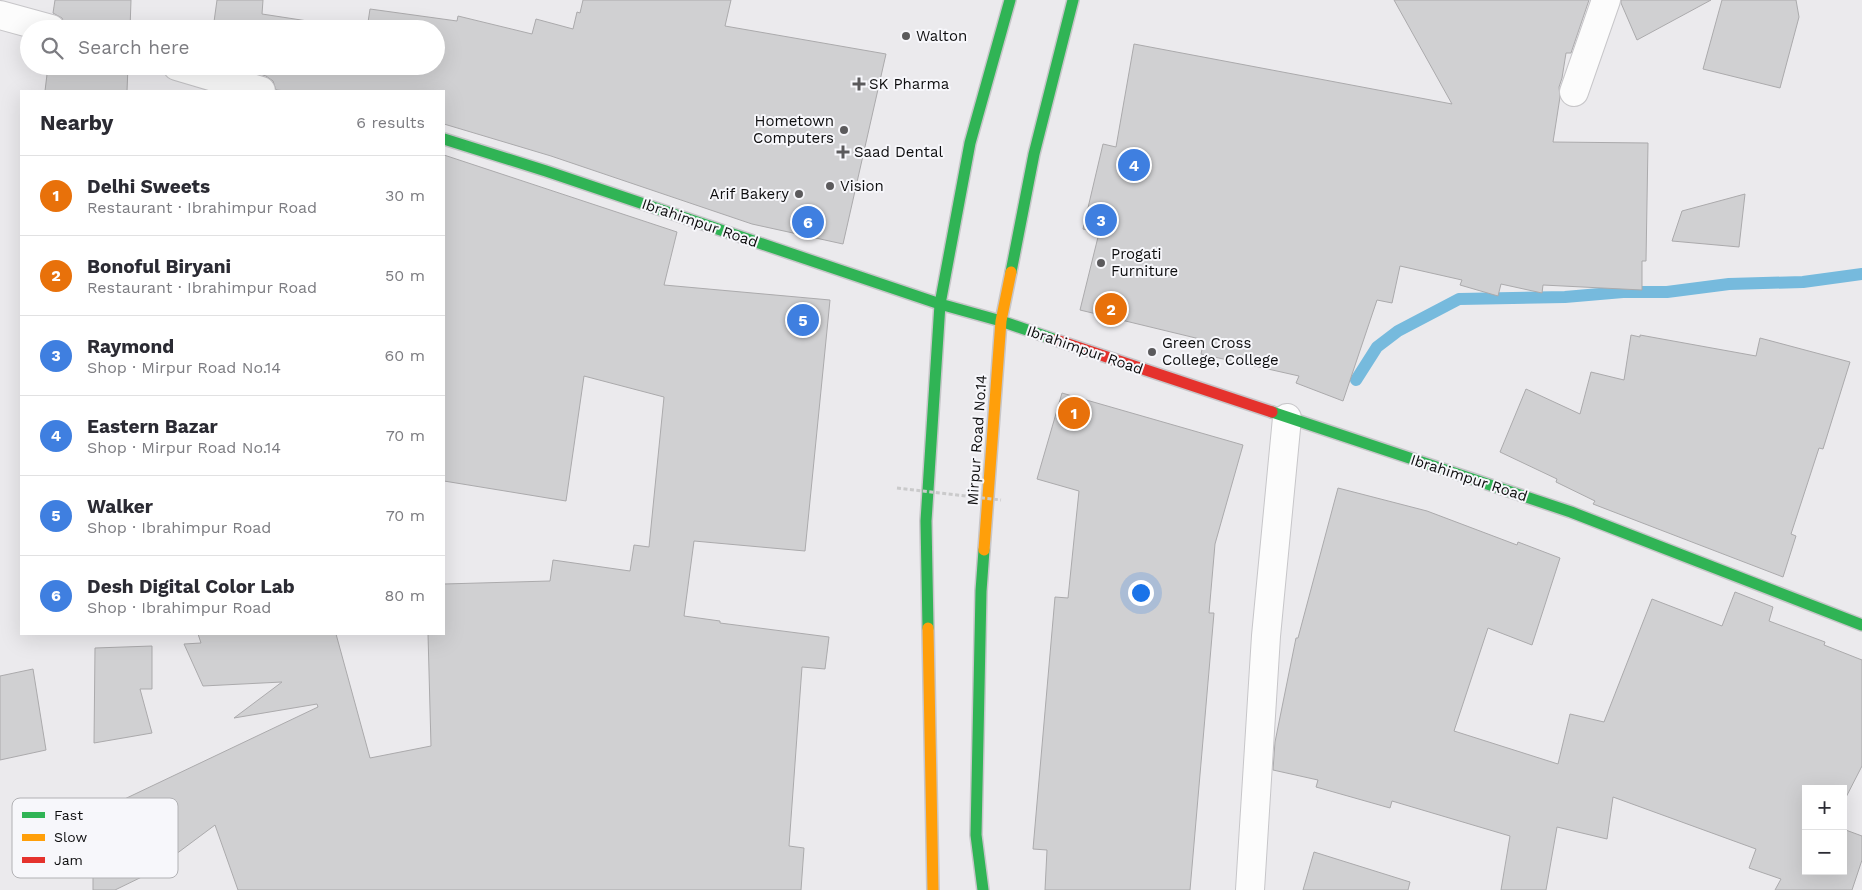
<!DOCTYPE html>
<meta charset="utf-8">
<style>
body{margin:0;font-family:"Work Sans",sans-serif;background:#f2f2f3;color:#2b2b33}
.controls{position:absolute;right:15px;bottom:15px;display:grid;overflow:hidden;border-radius:0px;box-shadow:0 5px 20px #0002}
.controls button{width:45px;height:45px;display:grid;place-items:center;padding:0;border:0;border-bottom:1px solid #e1e1e2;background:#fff;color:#2b2b33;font:25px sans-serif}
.you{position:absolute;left:1140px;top:592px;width:18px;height:18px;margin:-12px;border:4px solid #fff;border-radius:50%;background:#1a73e8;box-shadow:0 0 0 8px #1a73e833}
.badge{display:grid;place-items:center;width:32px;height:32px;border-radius:50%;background:#5b5a5c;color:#fff;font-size:16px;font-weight:700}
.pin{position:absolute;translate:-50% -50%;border:2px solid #fff;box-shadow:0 1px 5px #0006}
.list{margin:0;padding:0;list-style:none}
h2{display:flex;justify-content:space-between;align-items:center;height:65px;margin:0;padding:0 20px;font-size:21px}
h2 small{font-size:16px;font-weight:400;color:#7c7c81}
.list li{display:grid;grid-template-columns:32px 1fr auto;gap:15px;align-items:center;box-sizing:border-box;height:80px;padding:0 20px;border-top:1px solid #e1e1e2}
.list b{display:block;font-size:19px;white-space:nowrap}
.list p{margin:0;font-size:16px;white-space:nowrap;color:#7c7c81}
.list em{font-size:16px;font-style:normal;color:#7c7c81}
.icon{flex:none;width:28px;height:28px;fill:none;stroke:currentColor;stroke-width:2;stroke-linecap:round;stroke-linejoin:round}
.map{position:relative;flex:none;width:1862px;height:890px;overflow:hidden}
.search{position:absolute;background:#fff;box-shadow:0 5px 20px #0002;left:20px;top:20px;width:425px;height:55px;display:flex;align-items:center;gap:12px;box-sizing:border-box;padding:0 18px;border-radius:28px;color:#7c7c81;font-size:19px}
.panel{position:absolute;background:#fff;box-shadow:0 5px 20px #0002;left:20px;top:90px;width:425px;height:545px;border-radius:0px}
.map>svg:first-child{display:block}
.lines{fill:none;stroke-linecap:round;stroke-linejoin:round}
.stream{stroke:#76badd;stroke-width:12}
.building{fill:#d0d0d2;stroke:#abaaac}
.street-casing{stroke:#c7c6c9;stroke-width:30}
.fast-casing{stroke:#c7c6c9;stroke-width:14}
.slow-casing{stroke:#c7c6c9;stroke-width:14}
.jam-casing{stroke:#c7c6c9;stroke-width:14}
.street{stroke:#fcfcfc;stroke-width:28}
.fast{stroke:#30b455;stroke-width:11}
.slow{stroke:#ff9f0a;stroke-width:11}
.jam{stroke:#e5322d;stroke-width:11}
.path-bridge{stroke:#cacacb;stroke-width:3;stroke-dasharray:4 2.5;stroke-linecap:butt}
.poi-dot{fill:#5b5a5c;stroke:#f7f7fb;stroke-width:2}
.labels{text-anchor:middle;stroke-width:4;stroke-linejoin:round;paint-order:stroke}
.poi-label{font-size:15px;fill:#0d0d0e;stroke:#f7f7fb;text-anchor:start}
.street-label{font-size:15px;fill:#0d0d0e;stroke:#f7f7fb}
.key{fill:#f7f7fb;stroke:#b1b1b4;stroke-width:1}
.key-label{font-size:14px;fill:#0d0d0e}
</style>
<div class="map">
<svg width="1862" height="890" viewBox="0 0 1862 890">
<rect width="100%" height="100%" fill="#ebeaed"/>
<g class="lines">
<path class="stream" d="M 1356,380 L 1377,347 L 1398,331 L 1459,299 L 1565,297 L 1623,292 L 1667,292 L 1729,284 L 1803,282 L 1862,274"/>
</g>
<path class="building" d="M 55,0 L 131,0 L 130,29 L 66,29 L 62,18 L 53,13 Z
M 217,0 L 263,0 L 262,14 L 360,29 L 213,29 Z
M 583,0 L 731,0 L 725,26 L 886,54 L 843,244 L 752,224 L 551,156 L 444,124 L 444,91 L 286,91 L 276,90 L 273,81 L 266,76 L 233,66 L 436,66 L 436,29 L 367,29 L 370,9 L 457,21 L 458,16 L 532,34 L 536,19 L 573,29 L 577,12 L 580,13 Z
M 1394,0 L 1589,0 L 1571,53 L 1566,53 L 1562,78 L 1559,87 L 1560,97 L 1553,142 L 1648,143 L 1646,261 L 1642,261 L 1642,290 L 1543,285 L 1542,293 L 1501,284 L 1498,296 L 1460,285 L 1462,280 L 1400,266 L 1392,303 L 1377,300 L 1343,401 L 1296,383 L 1299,376 L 1201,354 L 1204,340 L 1080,310 L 1099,233 L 1083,229 L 1103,144 L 1116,147 L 1134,44 L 1452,104 Z
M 1621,0 L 1711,0 L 1637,40 L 1621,3 Z
M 1722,0 L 1796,0 L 1799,17 L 1780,88 L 1703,69 Z
M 48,66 L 128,66 L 127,91 L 45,91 Z
M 444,155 L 677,232 L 664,285 L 830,300 L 805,551 L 694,541 L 684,616 L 720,621 L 720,623 L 829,637 L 825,669 L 802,667 L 789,846 L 804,848 L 801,890 L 238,890 L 215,825 L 152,872 L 115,890 L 93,890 L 93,814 L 318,707 L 317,704 L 234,718 L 282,682 L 203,686 L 184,644 L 201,643 L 198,634 L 336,634 L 370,758 L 431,746 L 428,634 L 444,634 L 444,584 L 550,581 L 553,560 L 630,571 L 634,545 L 649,547 L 664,397 L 584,376 L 566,501 L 444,481 Z
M 1745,194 L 1739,247 L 1672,241 L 1682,211 Z
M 1631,335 L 1640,337 L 1640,335 L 1756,356 L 1760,338 L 1850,362 L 1823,449 L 1819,448 L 1791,534 L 1796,536 L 1783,577 L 1593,504 L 1595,501 L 1556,482 L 1557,479 L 1500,452 L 1526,389 L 1580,414 L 1591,372 L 1624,380 Z
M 1062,393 L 1243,445 L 1215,544 L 1209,613 L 1214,613 L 1190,890 L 1045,890 L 1047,850 L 1033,849 L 1055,597 L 1068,598 L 1079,491 L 1037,479 Z
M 1338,488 L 1427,511 L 1517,545 L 1518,542 L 1560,558 L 1532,645 L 1488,628 L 1454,731 L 1558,764 L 1570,714 L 1604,722 L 1652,599 L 1722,626 L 1735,592 L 1773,607 L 1769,621 L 1825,642 L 1824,645 L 1862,660 L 1862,766 L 1843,803 L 1843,789 L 1806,789 L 1806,871 L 1843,871 L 1843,829 L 1862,836 L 1862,860 L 1852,890 L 1775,890 L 1781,879 L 1749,868 L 1756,849 L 1613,797 L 1607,839 L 1557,827 L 1546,890 L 1501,890 L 1510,836 L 1392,801 L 1390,808 L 1316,787 L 1318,780 L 1273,770 L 1275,742 L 1296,638 L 1298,638 Z
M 152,646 L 152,689 L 140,689 L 152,733 L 94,743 L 95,648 Z
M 33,669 L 46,750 L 0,760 L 0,676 Z
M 1314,852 L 1410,882 L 1408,890 L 1303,890 Z"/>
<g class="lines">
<g class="street-casing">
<path id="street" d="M 0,15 L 51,29
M 177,66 L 261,91
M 1574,92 L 1606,0
M 1250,890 L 1266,636 L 1287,418"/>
</g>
<g class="fast-casing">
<path id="fast" d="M 444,139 L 546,171 L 940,304 L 1001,321 L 1056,340
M 1011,272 L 1034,154 L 1073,0
M 1272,412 L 1571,512 L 1862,625
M 928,628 L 926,521 L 940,304 L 970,143 L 1010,0
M 983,890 L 976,835 L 981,591 L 984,550"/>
</g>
<g class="slow-casing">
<path id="slow" d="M 984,550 L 1001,321 L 1011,272
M 928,628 L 933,890"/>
</g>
<g class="jam-casing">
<path id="jam" d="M 1056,340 L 1272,412"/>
</g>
<use href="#street" class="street"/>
<use href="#fast" class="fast"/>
<use href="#slow" class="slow"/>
<use href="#jam" class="jam"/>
<path class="path-bridge" d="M 897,488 L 1001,500"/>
</g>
<g class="poi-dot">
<circle cx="906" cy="36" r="5"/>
<path d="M856.5 76.5h5v5h5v5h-5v5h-5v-5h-5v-5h5z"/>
<circle cx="844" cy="130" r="5"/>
<path d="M840.5 144.5h5v5h5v5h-5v5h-5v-5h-5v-5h5z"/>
<circle cx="830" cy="186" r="5"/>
<circle cx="799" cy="194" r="5"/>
<circle cx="1101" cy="263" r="5"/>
<circle cx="1152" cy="352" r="5"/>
</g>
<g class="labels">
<g class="poi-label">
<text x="916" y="41">Walton</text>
<text x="869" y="89">SK Pharma</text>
<text x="834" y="126" text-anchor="end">Hometown<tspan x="834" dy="17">Computers</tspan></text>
<text x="854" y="157">Saad Dental</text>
<text x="840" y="191">Vision</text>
<text x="789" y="199" text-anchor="end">Arif Bakery</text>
<text x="1111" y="259">Progati<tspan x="1111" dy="17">Furniture</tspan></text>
<text x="1162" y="348">Green Cross<tspan x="1162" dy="17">College, College</tspan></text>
</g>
<g class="street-label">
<text transform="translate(700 223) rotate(19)" y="5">Ibrahimpur Road</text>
<text transform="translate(1085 350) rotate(19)" y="5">Ibrahimpur Road</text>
<text transform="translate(977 440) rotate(-86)" y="5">Mirpur Road No.14</text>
<text transform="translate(1469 478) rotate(18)" y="5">Ibrahimpur Road</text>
</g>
</g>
<rect x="12" y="798" width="166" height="80" rx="8" class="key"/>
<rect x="22" y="812" width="23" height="6" fill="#30b455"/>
<rect x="22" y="834" width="23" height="7" fill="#ff9f0a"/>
<rect x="22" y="857" width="23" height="6" fill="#e5322d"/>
<g class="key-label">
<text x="54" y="820">Fast</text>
<text x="54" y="842">Slow</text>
<text x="54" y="865">Jam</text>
</g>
</svg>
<div class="controls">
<button>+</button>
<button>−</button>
</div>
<div class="you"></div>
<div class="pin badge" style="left:1074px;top:413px;background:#e8710a">1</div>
<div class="pin badge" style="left:1111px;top:309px;background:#e8710a">2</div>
<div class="pin badge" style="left:1101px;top:220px;background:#3f7fe0">3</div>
<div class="pin badge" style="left:1134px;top:165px;background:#3f7fe0">4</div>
<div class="pin badge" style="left:803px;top:320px;background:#3f7fe0">5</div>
<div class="pin badge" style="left:808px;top:222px;background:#3f7fe0">6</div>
<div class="search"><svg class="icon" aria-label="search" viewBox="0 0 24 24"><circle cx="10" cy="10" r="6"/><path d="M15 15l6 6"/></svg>Search here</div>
<section class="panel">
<h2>Nearby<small>6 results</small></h2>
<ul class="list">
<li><span class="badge" style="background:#e8710a">1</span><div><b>Delhi Sweets</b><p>Restaurant · Ibrahimpur Road</p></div><em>30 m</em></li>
<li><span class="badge" style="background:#e8710a">2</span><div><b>Bonoful Biryani</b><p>Restaurant · Ibrahimpur Road</p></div><em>50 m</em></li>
<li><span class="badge" style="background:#3f7fe0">3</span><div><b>Raymond</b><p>Shop · Mirpur Road No.14</p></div><em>60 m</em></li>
<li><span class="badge" style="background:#3f7fe0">4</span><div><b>Eastern Bazar</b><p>Shop · Mirpur Road No.14</p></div><em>70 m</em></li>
<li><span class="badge" style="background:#3f7fe0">5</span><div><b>Walker</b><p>Shop · Ibrahimpur Road</p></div><em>70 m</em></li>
<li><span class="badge" style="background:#3f7fe0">6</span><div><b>Desh Digital Color Lab</b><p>Shop · Ibrahimpur Road</p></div><em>80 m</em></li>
</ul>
</section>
</div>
